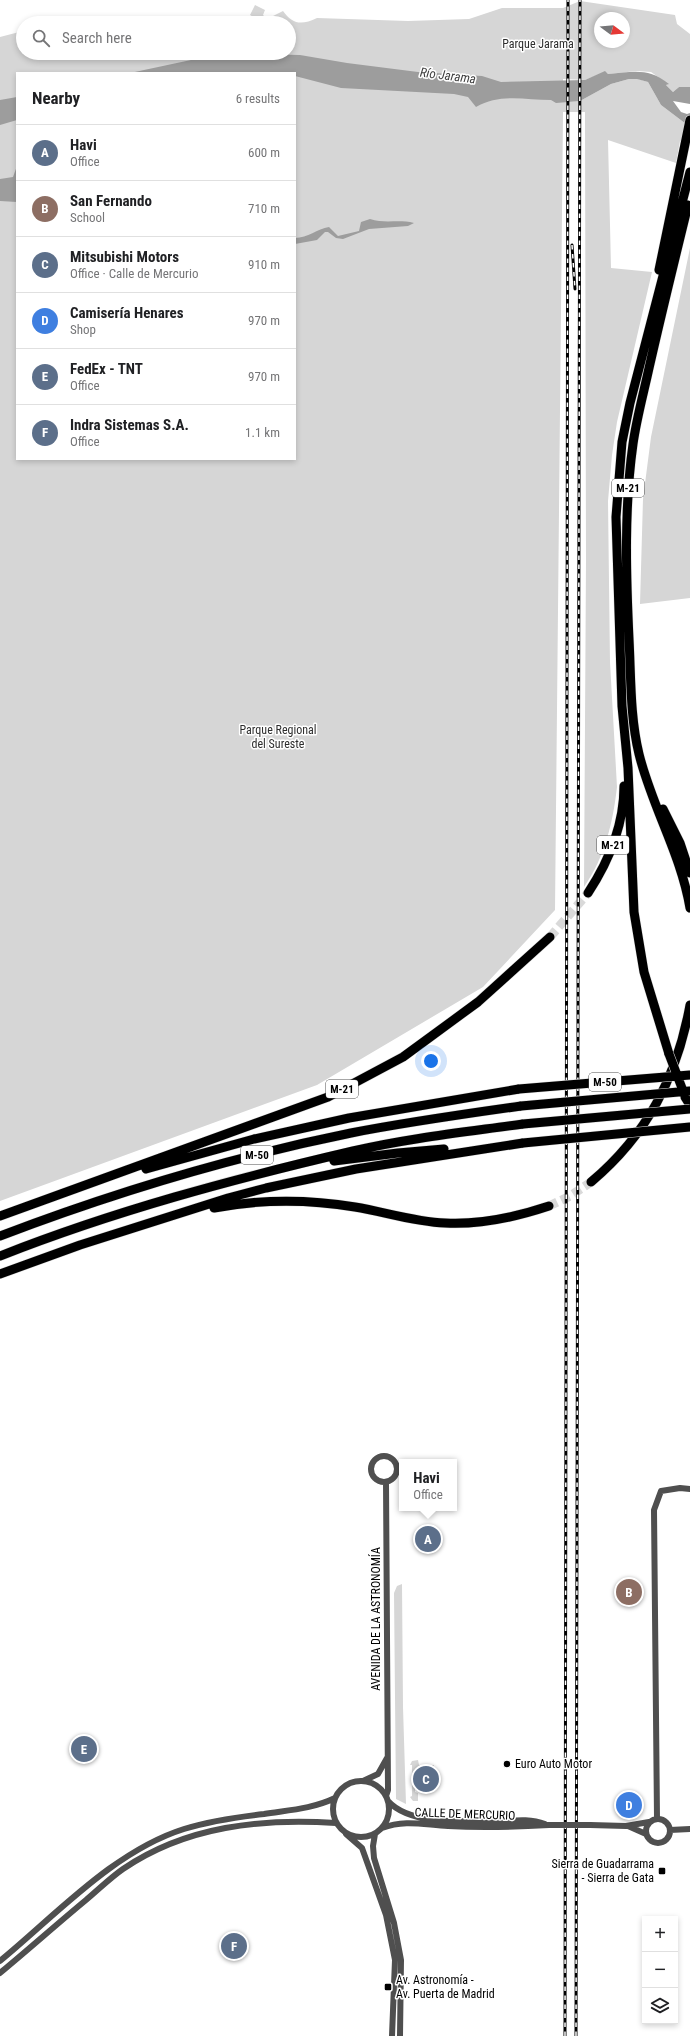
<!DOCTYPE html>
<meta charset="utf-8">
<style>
body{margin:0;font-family:"Roboto Condensed",sans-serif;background:#f6f6f6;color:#202124}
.controls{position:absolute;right:12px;bottom:12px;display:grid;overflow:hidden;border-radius:0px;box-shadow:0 2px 6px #0003}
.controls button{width:36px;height:36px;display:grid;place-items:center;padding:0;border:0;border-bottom:1px solid #e0e0e0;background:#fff;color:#202124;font:20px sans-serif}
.compass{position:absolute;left:594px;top:12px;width:36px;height:36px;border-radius:50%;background:#fff;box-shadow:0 2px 6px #0003;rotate:106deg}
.you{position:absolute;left:431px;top:1061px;width:14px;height:14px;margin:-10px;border:3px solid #fff;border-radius:50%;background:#1a73e8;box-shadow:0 0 0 6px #1a73e833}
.badge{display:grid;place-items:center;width:26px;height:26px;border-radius:50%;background:#000;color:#fff;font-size:13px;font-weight:700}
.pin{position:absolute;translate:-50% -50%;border:2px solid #fff;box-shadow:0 1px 4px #0006}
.popup{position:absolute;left:399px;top:1459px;width:58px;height:52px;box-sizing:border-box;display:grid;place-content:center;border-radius:0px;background:#fff;filter:drop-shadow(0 1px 3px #0005);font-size:13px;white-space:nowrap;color:#757577}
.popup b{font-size:15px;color:#202124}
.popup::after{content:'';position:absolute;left:50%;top:100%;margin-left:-8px;border:8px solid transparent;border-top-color:#fff}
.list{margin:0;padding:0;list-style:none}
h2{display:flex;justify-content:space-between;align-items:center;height:52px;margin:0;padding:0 16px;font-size:17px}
h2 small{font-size:13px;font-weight:400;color:#757577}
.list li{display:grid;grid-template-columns:26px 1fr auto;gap:12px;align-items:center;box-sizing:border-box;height:56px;padding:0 16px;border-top:1px solid #e0e0e0}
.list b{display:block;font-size:15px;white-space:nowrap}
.list p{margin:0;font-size:13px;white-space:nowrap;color:#757577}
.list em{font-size:13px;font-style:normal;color:#757577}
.icon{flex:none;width:22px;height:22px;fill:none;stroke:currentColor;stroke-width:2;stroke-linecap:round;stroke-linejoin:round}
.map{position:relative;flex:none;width:690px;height:2036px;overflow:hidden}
.search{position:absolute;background:#fff;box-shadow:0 2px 6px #0003;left:16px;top:16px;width:280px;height:44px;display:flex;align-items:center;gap:10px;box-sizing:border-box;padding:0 14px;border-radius:22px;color:#757577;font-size:15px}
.panel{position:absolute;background:#fff;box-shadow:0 2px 6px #0003;left:16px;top:72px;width:280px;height:388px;border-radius:0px}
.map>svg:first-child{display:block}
.green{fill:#d6d6d6;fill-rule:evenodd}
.water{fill:#9d9d9d}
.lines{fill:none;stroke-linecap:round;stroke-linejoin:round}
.highway-tunnel{stroke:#d9d9d9;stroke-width:9;stroke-dasharray:9 4.5;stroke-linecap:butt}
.highway-casing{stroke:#dbdbdb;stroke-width:10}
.minor{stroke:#4f4f4f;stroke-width:6}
.highway{stroke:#000;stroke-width:9}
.rail-casing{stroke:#000;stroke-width:3}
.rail{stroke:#fff;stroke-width:1.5;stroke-dasharray:4.5;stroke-linecap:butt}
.highway-bridge-casing{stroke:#dbdbdb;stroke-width:10;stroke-linecap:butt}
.minor-bridge{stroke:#4f4f4f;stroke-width:6}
.highway-bridge{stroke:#000;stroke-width:9}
.poi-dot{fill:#000;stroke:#fff;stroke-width:1.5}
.labels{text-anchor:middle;stroke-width:3;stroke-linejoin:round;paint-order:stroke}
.shield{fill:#fff;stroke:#4c4c4c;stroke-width:1}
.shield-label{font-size:11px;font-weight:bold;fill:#000}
.park-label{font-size:12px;fill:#2d2d2d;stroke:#fff}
.street-label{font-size:12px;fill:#000;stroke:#fff}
.poi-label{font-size:12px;fill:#000;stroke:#fff;text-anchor:start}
.water-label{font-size:13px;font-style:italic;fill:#3e3e3e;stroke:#fff}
</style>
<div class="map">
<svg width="690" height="2036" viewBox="0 0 690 2036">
<rect width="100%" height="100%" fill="#fff"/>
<path class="green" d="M 580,1 L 675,15 L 677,24 L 690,34 L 690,87 L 679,87 L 673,92 L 666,85 L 668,84 L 651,72 L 637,71 L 608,74 L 605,72 L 585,80 L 563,79 L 563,102 L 580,101 L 611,84 L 629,79 L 638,79 L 648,82 L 661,105 L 690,127 L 690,144 L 680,141 L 676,163 L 608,140 L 611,268 L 652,272 L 617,422 L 612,455 L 608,501 L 610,662 L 617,787 C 613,822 605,857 584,887 L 586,559 L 585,112 L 563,112 L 555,910 L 483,987 L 317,1085 L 0,1201 L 0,37 L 23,31 L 23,53 L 289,53 L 289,23 L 259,23 L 283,11 C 293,25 302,25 317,18 L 408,21 L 469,19 L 502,8 L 563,8 ZM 600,18 L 624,18 L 624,42 L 600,42 ZM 17,73 L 295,73 L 295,459 L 17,459 Z
M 255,5 L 265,10 L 263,15 L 265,17 L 262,22 L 250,15 Z
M 690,248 L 690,598 L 640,604 L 643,499 L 651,437 Z
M 402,1584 L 403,1707 L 406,1804 L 396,1799 L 394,1593 L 397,1586 Z
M 418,1760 L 419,1765 L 434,1765 L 434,1769 L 415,1769 L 415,1792 L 418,1793 L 418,1801 L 413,1801 L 410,1797 L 412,1796 L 412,1765 L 410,1765 L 412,1761 Z"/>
<path class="water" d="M 256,54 L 300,55 L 347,63 L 418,72 L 482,76 L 501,82 L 585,80 L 605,71 L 608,74 C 633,72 648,67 669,84 L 666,85 L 673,92 L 679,87 L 690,87 L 690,104 L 673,101 L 681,112 L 687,114 L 690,113 L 690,127 L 661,105 L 648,82 L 637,79 L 629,79 L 611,84 L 580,101 L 556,103 L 551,100 C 525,100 500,93 476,107 L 468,97 L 454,94 L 341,88 L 295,76 L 295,73 L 130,73 L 205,57 Z
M 17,97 L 17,120 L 0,125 L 0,100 Z
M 17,166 L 17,202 L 0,201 L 0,179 L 13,177 Z
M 370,219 C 385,224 399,219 414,223 L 408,226 L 369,229 L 343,239 L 336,238 L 328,232 L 325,232 L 317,240 L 295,244 L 295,238 C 308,238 317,229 329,227 L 338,236 L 359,231 L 361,222 Z"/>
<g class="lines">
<path class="highway-tunnel" d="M 550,937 L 588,893
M 549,1206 L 570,1196 L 591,1182"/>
<g class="highway-casing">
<path id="highway" d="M 688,205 C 674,262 660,319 647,377 C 642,399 636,422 633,444 C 624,508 626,575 629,639 C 631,677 630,717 639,754 C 652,807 681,854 690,908
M 659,270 L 690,120
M 663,809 L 680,843 L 690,873
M 588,893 C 609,861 624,826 624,786
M 669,1054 L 644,972 L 634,912 L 628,768 L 622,706 L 616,517 L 622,442 L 630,403 L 690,172
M 685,1097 L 690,1105
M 334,1161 L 398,1153 L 444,1149
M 146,1169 L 254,1139 L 349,1118 L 519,1089
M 591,1182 C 647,1135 677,1077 690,1005
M 214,1208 C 261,1199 307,1199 355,1207 C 385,1212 415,1222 445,1223 C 481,1225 516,1217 549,1206
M 0,1216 L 328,1097 L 403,1057 L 478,1002 L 550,937
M 0,1236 C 113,1193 232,1157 351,1133 C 407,1122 464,1114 521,1106
M 0,1256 C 114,1211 233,1179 353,1151 C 409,1138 466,1132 523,1124
M 0,1274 L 80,1245 L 228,1198 L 266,1188 L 356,1169 L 523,1143"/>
</g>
<path class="minor" d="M371 1469a13 13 0 1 1 26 0a13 13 0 1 1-26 0Z
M 386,1482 L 388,1790 L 386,1796
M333 1809a28 28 0 1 1 56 0a28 28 0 1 1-56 0Z
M 363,1781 L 378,1774 L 387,1758
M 388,1801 C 411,1827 472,1821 505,1821 C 519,1820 532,1819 545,1824
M 657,1818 L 654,1510 L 661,1491 L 680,1488 L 690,1489
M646 1831a12 12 0 1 1 24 0a12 12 0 1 1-24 0Z
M 590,1825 L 626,1826 L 649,1822
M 628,1826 L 646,1834
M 382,1828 C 405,1819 425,1825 448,1826 C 482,1828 515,1827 549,1825
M 670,1830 L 690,1829
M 346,1834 L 362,1848 L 386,1915 L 395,1960 L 392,2036
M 375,1834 L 373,1846 L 374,1858 L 394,1923 L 401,1960 L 400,2036
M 0,1961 C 56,1915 114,1851 184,1829 C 210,1821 237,1817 264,1814 C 289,1810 312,1809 335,1798
M 0,1973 C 29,1949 57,1924 86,1900 C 98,1890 110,1878 123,1869 C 186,1826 262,1818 336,1823"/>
<use href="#highway" class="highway"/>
<g class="rail-casing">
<path id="rail" d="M 572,245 L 575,289
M 565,2036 L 568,0
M 576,2036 L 580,0"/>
</g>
<use href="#rail" class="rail"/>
<g class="highway-bridge-casing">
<path id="highway-bridge" d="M 669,1054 L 685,1096
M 519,1089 L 690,1075
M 521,1106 L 690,1091
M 523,1124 L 690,1109
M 523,1143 L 690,1127"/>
</g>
<path class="minor-bridge" d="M 549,1825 L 590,1825"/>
<use href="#highway-bridge" class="highway-bridge"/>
</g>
<g class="poi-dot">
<circle cx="507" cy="1764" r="4"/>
<rect x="658" y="1867" width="8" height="8" rx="2"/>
<rect x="384" y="1983" width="8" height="8" rx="2"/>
</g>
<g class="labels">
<g class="shield">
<rect x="612" y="479" width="32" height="18" rx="3"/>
<rect x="597" y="836" width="32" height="18" rx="3"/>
<rect x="589" y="1073" width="32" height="18" rx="3"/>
<rect x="326" y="1080" width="32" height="18" rx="3"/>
<rect x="241" y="1146" width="32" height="18" rx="3"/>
</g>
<g class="shield-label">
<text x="628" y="492">M-21</text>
<text x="613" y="849">M-21</text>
<text x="605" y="1086">M-50</text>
<text x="342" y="1093">M-21</text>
<text x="257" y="1159">M-50</text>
</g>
<g class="park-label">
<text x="538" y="48">Parque Jarama</text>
<text x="278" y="734">Parque Regional<tspan x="278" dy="14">del Sureste</tspan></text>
</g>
<g class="street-label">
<text transform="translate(376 1619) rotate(-90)" y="4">AVENIDA DE LA ASTRONOMÍA</text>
<text transform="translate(465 1814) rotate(2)" y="4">CALLE DE MERCURIO</text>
</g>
<g class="poi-label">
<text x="515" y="1768">Euro Auto Motor</text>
<text x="654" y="1868" text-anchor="end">Sierra de Guadarrama<tspan x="654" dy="14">- Sierra de Gata</tspan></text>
<text x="396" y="1984">Av. Astronomía -<tspan x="396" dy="14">Av. Puerta de Madrid</tspan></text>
</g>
<g class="water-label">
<text transform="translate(448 75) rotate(7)" y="5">Río Jarama</text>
</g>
</g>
</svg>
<div class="controls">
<button>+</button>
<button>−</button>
<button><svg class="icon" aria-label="layers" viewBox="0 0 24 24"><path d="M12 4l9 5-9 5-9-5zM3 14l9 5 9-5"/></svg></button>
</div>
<svg class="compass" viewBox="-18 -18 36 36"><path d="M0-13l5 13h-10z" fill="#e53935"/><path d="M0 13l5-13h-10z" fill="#757577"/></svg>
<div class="you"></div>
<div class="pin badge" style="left:428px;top:1539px;background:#5c6f8a">A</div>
<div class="popup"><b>Havi</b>Office</div>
<div class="pin badge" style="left:629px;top:1592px;background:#8d6e63">B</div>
<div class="pin badge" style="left:426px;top:1779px;background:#5c6f8a">C</div>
<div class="pin badge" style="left:629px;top:1805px;background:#3f7fe0">D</div>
<div class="pin badge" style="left:84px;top:1749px;background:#5c6f8a">E</div>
<div class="pin badge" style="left:234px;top:1946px;background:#5c6f8a">F</div>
<div class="search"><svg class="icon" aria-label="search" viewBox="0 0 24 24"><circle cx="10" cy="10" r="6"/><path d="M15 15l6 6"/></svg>Search here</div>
<section class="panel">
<h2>Nearby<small>6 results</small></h2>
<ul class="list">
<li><span class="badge" style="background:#5c6f8a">A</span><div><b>Havi</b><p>Office</p></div><em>600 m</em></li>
<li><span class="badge" style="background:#8d6e63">B</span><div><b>San Fernando</b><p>School</p></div><em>710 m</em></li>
<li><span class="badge" style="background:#5c6f8a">C</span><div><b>Mitsubishi Motors</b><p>Office · Calle de Mercurio</p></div><em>910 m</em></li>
<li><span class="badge" style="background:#3f7fe0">D</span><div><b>Camisería Henares</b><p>Shop</p></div><em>970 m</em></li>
<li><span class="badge" style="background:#5c6f8a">E</span><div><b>FedEx - TNT</b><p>Office</p></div><em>970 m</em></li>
<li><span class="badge" style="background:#5c6f8a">F</span><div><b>Indra Sistemas S.A.</b><p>Office</p></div><em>1.1 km</em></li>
</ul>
</section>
</div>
